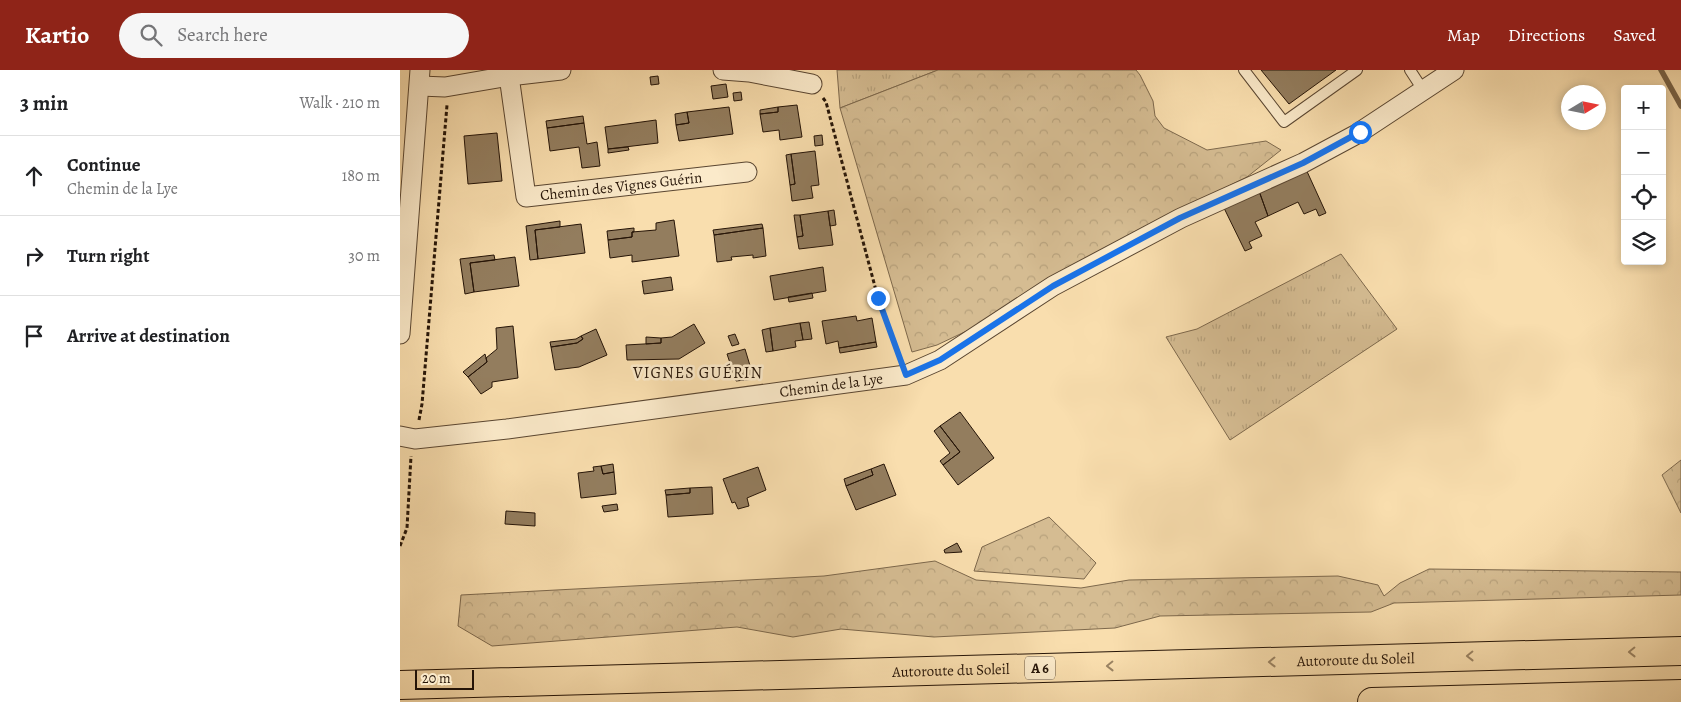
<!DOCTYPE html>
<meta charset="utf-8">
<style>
body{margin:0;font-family:Alegreya,serif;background:#f6f6f6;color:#202124}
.controls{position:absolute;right:15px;top:15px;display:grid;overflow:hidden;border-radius:5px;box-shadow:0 2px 8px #0003}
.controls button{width:45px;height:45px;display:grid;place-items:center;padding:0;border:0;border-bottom:1px solid #e0e0e0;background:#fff;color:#202124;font:25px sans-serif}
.compass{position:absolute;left:1161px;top:15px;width:45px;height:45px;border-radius:50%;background:#fff;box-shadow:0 2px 8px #0003;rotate:80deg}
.scale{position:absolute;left:15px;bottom:12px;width:59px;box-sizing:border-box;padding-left:5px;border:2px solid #251407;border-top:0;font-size:14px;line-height:18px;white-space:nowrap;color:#251407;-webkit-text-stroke:4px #fbeaca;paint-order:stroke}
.stop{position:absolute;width:15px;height:15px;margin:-11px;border:4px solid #1a73e8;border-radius:50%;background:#fff}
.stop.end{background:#1a73e8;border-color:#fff;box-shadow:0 1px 5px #0008}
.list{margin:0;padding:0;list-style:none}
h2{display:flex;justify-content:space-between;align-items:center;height:65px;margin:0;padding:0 20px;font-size:21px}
h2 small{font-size:16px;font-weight:400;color:#757577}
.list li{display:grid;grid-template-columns:32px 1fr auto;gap:15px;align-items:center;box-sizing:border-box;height:80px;padding:0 20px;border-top:1px solid #e0e0e0}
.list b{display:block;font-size:19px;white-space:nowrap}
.list p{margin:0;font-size:16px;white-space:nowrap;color:#757577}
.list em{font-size:16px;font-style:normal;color:#757577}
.icon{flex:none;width:28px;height:28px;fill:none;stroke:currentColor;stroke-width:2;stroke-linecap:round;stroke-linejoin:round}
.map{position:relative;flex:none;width:1281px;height:632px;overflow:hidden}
header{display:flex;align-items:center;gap:30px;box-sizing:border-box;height:70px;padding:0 25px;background:#8f2418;color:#fff}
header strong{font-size:24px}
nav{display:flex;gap:28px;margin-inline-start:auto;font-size:18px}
.search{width:350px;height:45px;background:#f6f6f6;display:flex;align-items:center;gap:12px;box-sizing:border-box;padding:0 18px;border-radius:28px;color:#757577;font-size:19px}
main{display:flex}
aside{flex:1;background:#fff}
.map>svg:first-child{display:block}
.grass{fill:url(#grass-tufts);stroke:#7d684c}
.forest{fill:url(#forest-crowns);stroke:#7d684c}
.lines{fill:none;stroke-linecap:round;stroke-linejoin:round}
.stream{stroke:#796449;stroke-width:5.5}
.building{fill:#937d5e;stroke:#251407}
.lane-casing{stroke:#5a4631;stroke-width:12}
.street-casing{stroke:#5a4631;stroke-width:21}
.highway-casing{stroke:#251407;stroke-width:30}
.path{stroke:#251407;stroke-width:3;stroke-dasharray:4 2.5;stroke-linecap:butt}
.lane{stroke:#fbeaca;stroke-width:10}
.street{stroke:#fbeaca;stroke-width:19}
.highway{stroke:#f9deae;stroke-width:28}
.oneway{stroke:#9a8363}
.route{stroke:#1a73e8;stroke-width:6}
.labels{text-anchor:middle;stroke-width:5;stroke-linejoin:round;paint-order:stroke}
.shield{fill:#fbeaca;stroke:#655442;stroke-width:1}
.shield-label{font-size:14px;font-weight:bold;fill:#251407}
.street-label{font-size:15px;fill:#251407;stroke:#fbeaca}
.neighbourhood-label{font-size:16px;letter-spacing:1px;fill:#251407;stroke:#fbeaca}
</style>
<header>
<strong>Kartio</strong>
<div class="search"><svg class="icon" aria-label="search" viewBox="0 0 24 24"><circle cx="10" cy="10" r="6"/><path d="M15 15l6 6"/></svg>Search here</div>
<nav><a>Map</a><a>Directions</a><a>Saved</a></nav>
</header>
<main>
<aside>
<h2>3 min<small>Walk · 210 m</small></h2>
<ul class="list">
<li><svg class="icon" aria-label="ahead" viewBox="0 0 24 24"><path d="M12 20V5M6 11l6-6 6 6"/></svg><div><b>Continue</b><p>Chemin de la Lye</p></div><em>180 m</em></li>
<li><svg class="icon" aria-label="right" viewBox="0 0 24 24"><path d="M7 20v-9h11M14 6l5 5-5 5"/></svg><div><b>Turn right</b></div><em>30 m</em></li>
<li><svg class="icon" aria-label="arrive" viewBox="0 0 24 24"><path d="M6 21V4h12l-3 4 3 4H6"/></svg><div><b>Arrive at destination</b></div></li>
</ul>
</aside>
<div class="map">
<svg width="1281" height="632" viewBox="0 0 1281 632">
<defs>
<pattern id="grass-tufts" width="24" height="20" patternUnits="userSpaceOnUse" patternTransform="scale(1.25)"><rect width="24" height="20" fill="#d5bc92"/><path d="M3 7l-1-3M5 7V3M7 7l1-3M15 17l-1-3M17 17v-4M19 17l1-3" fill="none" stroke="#b7a17c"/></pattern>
<pattern id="forest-crowns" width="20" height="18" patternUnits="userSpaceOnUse" patternTransform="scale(1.25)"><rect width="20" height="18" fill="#d5bc92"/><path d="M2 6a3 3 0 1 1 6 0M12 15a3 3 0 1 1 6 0" fill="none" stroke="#b7a17c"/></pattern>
</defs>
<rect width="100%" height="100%" fill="#f9deae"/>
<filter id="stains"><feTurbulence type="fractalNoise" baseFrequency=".004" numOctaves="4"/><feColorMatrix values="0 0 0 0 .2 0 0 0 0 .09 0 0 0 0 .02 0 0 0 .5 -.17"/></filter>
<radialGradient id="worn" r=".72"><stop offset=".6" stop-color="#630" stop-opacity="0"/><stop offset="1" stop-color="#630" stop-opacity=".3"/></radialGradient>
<path class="grass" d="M 437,0 L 538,0 L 440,38 Z
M 941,184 L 997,259 L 830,370 L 766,267 L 797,259 Z"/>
<path class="forest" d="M 538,0 L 736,0 L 740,5 L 753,31 L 755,46 L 764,58 L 807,80 L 866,71 L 881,80 L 847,107 L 734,163 L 573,258 L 537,275 L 512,282 L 440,38 Z
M 1281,390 L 1281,443 L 1262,405 Z
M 649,447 L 696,493 L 684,509 L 574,501 L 582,477 Z
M 535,491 L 576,510 L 681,518 L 729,510 L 938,506 L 978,515 L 984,526 L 1000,513 L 1029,499 L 1281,502 L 1281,525 L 994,533 L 971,542 L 760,546 L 715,558 L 534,567 L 441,559 L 393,567 L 337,557 L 92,576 L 58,556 L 61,525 L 424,506 Z"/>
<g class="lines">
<path class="stream" d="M 1261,0 L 1281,36"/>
</g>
<path class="building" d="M 861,0 L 936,0 L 889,34 Z
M 258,6 L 259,14 L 251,15 L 250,7 Z
M 326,14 L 328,27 L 313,29 L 311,16 Z
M 341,22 L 342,30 L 334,31 L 333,23 Z
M 397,35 L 402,67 L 380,70 L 379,60 L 363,62 L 360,44 L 378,42 L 378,37 Z
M 329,37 L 333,64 L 279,71 L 276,55 L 289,53 L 287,42 Z
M 378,37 L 378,42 L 360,44 L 360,40 Z
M 287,42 L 289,53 L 276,55 L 275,44 Z
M 183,46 L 184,53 L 147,58 L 146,51 Z
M 256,50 L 258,73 L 208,79 L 205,57 Z
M 184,53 L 187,74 L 197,72 L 200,96 L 182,98 L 179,77 L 150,81 L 147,58 Z
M 97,63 L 102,111 L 68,114 L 64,66 Z
M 422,65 L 423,75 L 415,76 L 414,66 Z
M 228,77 L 229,80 L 208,83 L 208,79 Z
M 415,81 L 419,115 L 411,116 L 413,128 L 392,131 L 390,115 L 395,114 L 391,84 Z
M 391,84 L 395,114 L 390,115 L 386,85 Z
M 905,97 L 926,143 L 919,146 L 916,139 L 904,144 L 898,132 L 868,146 L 859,121 Z
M 859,121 L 868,146 L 855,152 L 862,166 L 849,172 L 852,178 L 845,181 L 824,138 Z
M 434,140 L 436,155 L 430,156 L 428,141 Z
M 428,141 L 433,175 L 399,179 L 397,167 L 403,166 L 400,145 Z
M 394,145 L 400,145 L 403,166 L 397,167 Z
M 274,150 L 279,186 L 232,192 L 232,185 L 210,188 L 208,170 L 232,167 L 232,162 L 256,160 L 256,153 Z
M 160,151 L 160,157 L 135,160 L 138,189 L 130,190 L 126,156 Z
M 181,154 L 185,183 L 138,189 L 135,160 Z
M 362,154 L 363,158 L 314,165 L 313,160 Z
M 234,158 L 234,162 L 232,162 L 232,167 L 208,170 L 207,161 Z
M 363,158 L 366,186 L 353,188 L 353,185 L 331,187 L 332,190 L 317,192 L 314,165 Z
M 94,185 L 95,190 L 70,193 L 74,222 L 65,224 L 60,189 Z
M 115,187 L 119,216 L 74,222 L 70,193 Z
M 423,197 L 426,221 L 374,230 L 370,206 Z
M 271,207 L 273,220 L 244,224 L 242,211 Z
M 412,223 L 413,228 L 389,232 L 388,227 Z
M 456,246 L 457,251 L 472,248 L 476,272 L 439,278 L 438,271 L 426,274 L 422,251 Z
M 409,252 L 412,269 L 403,270 L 400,253 Z
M 400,253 L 403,270 L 395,271 L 396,277 L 373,281 L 370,258 Z
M 294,254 L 305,273 L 279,289 L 227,290 L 226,275 L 261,273 L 261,268 L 272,267 Z
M 113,256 L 118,308 L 92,312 L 92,317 L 81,324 L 68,307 L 87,292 L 86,288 L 97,279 L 96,258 Z
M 370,258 L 373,281 L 366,282 L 362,260 Z
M 196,259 L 207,285 L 179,297 L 155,300 L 151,277 L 177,273 L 183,269 L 181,266 Z
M 335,264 L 339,274 L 332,276 L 328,266 Z
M 181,266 L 183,269 L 177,273 L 151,277 L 150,272 L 176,269 Z
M 246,267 L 261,268 L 261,273 L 246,274 Z
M 476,272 L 477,277 L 440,283 L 439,278 Z
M 345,279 L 354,309 L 336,311 L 327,284 Z
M 85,284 L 87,292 L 68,307 L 63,302 Z
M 560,342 L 594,388 L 558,415 L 543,395 L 560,382 L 540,356 Z
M 540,356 L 560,382 L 543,395 L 540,391 L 550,383 L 534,361 Z
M 213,394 L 214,402 L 203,404 L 201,396 Z
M 484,394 L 496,425 L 456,440 L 446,416 L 473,405 L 471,399 Z
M 201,396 L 203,404 L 214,402 L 216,424 L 181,428 L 178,403 L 194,401 L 193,397 Z
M 358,397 L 366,420 L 347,428 L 349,436 L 338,439 L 335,432 L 332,433 L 323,409 Z
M 471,399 L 473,405 L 446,416 L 444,409 Z
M 312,417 L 313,444 L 268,447 L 266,425 L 290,423 L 290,418 Z
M 290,418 L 290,423 L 266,425 L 265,420 Z
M 217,434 L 218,440 L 204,442 L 202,436 Z
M 106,441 L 135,443 L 135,456 L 105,454 Z
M 557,473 L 562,482 L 545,483 L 544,480 Z"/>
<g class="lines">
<g class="lane-casing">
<path id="lane" d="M 844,0 L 884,52 L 957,0
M 1010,0 L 1023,20"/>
</g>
<g class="street-casing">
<g id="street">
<path d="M 323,0 L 349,2 L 412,14"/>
<path id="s1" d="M 109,6 L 126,127 L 347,102"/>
<path d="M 20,16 L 45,17 L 109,6 L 161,0"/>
<path d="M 0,264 L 20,0"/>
<path id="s2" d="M 0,366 L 15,369 L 107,359 L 506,305 L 540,290 L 653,216 L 781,148 L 903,93 L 957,64 L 1054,0"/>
</g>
</g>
<g class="highway-casing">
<g id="highway">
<path id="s3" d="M 0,615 L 1281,581"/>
<path d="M 972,632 L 1281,624"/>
</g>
</g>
<path class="path" d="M 423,28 L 426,32 L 478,228 L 500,288
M 19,350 L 22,334 L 47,35
M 0,476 L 7,458 L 11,386"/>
<use href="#lane" class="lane"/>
<use href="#street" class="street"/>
<use href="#highway" class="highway"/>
</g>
<defs><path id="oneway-chevron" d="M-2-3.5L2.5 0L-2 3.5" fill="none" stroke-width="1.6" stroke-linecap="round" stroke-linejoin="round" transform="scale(1.25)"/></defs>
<g class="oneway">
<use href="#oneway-chevron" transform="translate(1232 582) rotate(179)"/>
<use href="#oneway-chevron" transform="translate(1070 586) rotate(179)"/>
<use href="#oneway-chevron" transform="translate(872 592) rotate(179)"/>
<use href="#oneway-chevron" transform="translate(710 596) rotate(179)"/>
</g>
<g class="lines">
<path class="route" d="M 478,228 L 506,305 L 540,290 L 653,216 L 780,148 L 903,93 L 960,62"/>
</g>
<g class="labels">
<rect class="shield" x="625" y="586.5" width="30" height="23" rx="4"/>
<g class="shield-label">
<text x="640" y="603">A 6</text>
</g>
<g class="street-label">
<text dy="5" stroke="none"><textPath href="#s1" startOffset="218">Chemin des Vignes Guérin</textPath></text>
<text dy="5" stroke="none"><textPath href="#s2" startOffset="435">Chemin de la Lye</textPath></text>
<text dy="5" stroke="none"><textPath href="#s3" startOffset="956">Autoroute du Soleil</textPath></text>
<text dy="5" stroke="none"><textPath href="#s3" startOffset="551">Autoroute du Soleil</textPath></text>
</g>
<g class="neighbourhood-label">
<text x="298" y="308">VIGNES GUÉRIN</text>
</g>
</g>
<rect width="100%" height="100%" filter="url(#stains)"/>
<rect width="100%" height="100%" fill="url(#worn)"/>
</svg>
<div class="controls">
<button>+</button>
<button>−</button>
<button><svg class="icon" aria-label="locate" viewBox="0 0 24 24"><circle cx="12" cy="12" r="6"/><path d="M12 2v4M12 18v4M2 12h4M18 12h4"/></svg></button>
<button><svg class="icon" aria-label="layers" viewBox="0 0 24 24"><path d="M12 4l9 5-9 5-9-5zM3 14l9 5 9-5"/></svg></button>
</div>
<svg class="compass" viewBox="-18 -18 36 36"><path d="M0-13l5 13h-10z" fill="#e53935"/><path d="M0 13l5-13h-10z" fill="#757577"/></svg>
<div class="scale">20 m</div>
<div class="stop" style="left:960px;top:62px"></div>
<div class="stop end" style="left:478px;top:228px"></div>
</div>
</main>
